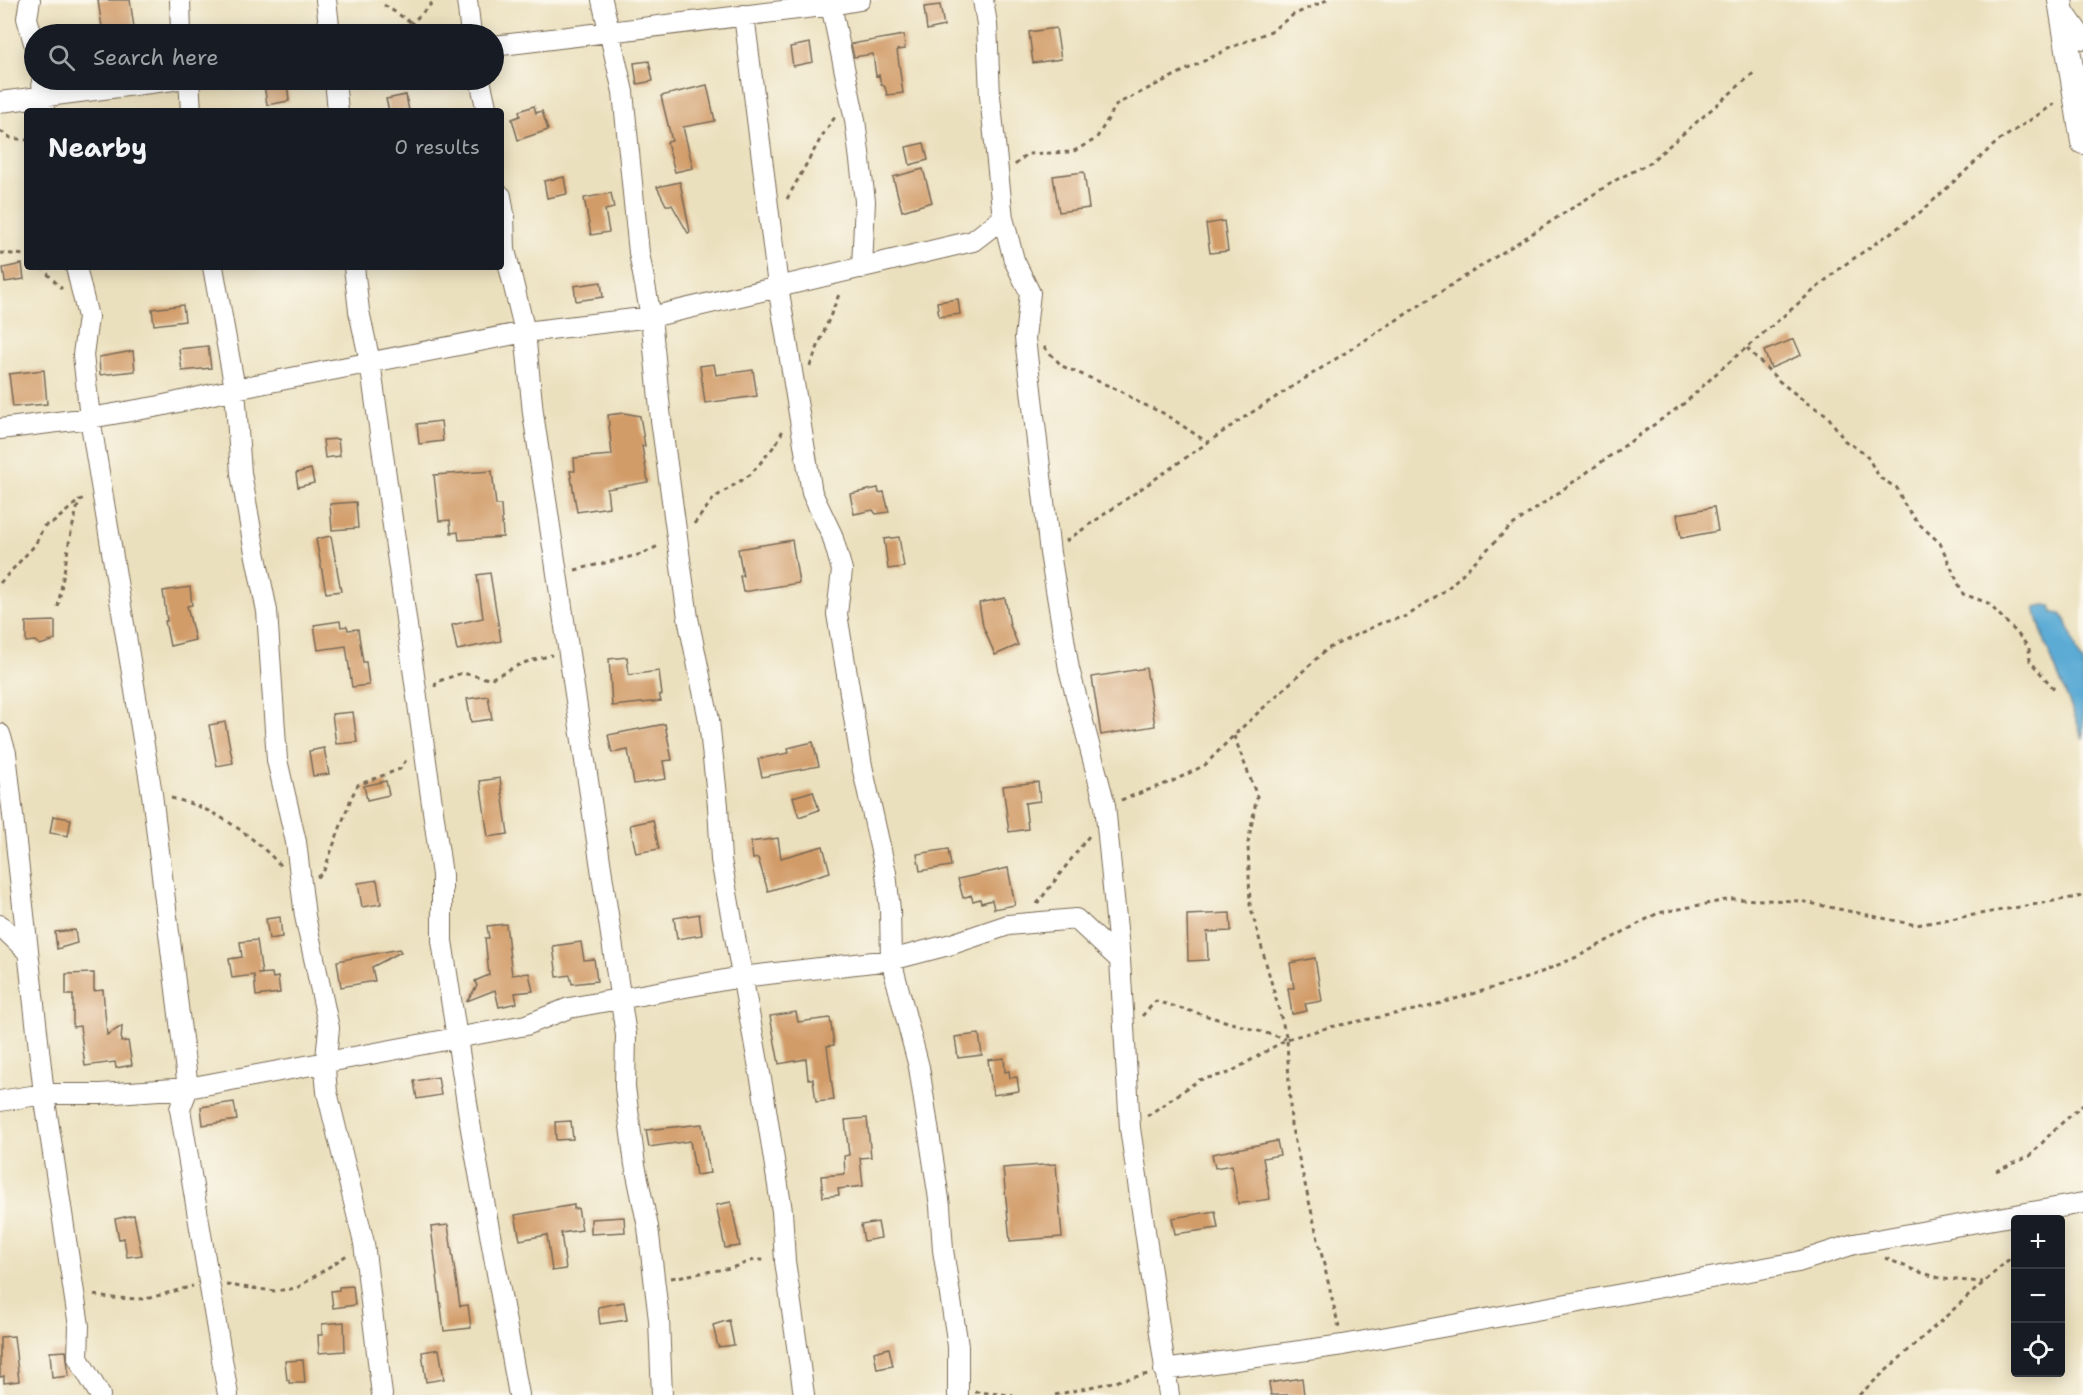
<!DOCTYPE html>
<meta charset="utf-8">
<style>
body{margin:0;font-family:"Shantell Sans",sans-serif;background:#242831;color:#f1f3f6}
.controls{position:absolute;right:18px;bottom:18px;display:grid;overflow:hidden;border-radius:6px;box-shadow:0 3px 15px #0003}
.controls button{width:54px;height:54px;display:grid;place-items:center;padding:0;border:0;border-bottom:2px solid #363941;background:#171b24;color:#f1f3f6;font:30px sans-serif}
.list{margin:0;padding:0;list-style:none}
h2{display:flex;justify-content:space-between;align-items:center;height:78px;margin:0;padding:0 24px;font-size:26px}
h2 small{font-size:20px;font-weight:400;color:#9ea1a6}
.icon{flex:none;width:33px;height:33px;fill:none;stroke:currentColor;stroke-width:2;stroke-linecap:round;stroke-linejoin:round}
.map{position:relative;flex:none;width:2083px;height:1395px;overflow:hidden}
.search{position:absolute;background:#171b24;box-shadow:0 3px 15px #0003;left:24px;top:24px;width:480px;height:66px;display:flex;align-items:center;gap:15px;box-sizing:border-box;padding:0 21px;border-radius:33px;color:#9ea1a6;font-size:22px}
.panel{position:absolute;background:#171b24;box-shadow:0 3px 15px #0003;left:24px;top:108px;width:480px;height:162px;border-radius:6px}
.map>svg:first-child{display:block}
.water{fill:#5babd5;stroke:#4b6a7a;stroke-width:1.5}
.building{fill:#d29c69}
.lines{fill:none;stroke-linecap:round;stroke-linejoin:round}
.minor-casing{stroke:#796a56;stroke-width:22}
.major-casing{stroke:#796a56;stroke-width:26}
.path{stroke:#796a56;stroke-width:3;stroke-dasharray:4.5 4.5;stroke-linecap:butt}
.minor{stroke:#fff;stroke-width:20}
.major{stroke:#fff;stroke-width:24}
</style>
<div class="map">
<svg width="2083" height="1395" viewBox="0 0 2083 1395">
<rect width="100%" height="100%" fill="#fbf7ec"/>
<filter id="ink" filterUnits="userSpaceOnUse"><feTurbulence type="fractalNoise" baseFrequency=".0167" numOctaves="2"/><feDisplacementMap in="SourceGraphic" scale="12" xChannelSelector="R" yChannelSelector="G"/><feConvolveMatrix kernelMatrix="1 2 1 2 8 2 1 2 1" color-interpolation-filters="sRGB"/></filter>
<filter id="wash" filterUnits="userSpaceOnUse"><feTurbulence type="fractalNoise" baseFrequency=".008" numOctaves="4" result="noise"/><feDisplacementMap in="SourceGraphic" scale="24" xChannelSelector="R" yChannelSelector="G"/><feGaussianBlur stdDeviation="1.35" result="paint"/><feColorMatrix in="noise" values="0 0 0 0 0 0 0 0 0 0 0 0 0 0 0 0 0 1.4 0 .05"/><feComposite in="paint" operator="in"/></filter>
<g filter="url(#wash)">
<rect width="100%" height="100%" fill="#ebe0bd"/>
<path class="water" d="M 2044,605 L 2051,606 L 2053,613 L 2061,614 L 2066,620 L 2080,659 L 2083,662 L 2083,740 C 2069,695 2045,653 2035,607 Z"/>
<g id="blocks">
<path class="building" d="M 98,0 L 130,0 L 135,34 L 103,34 Z
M 940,5 L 944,26 L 927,30 L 924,7 Z
M 1056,28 L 1061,59 L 1033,63 L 1029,32 Z
M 904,35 L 905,49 L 897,50 L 903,93 L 887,95 L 885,87 L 881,84 L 879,75 L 876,76 L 873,54 L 854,57 L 851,44 Z
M 810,43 L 813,62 L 793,66 L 790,47 Z
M 649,61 L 653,81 L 637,84 L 634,63 Z
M 287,81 L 289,101 L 267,105 L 264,84 Z
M 707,85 L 715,121 L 683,127 L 693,168 L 675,172 L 667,142 L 672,141 L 661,96 Z
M 406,95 L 409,111 L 389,111 L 386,99 Z
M 534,106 L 536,113 L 542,111 L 548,130 L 518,140 L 512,119 L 520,116 L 519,111 Z
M 924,143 L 928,160 L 910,165 L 906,147 Z
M 923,169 L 932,202 L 902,211 L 893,177 Z
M 1084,172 L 1089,208 L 1059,212 L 1053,176 Z
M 564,177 L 567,194 L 547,198 L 544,181 Z
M 680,182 L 690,232 L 688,233 L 672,205 L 666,205 L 657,187 Z
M 611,193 L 614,208 L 605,210 L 609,232 L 591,235 L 584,198 Z
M 1224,221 L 1228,251 L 1210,253 L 1206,224 Z
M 22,264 L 24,279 L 5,282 L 3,268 Z
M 601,282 L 603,297 L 576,301 L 574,286 Z
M 958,299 L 960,314 L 939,317 L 937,302 Z
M 183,305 L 185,321 L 154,325 L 152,309 Z
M 1794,339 L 1801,355 L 1771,368 L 1764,351 Z
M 208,346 L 211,368 L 182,371 L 179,349 Z
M 133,351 L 135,371 L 100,375 L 99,357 Z
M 714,364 L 716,375 L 753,370 L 757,396 L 705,403 L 700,366 Z
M 44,370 L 47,404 L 13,407 L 9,374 Z
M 624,413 L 640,416 L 645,446 L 642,446 L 648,482 L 607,489 L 609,507 L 577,512 L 570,471 L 575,471 L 574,458 L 612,455 L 608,415 Z
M 441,421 L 443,441 L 419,444 L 417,424 Z
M 338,439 L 340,456 L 325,458 L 323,440 Z
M 311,469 L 314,483 L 298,487 L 296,473 Z
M 492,471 L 496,505 L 501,505 L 503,537 L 459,540 L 458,532 L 451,533 L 450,520 L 439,521 L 434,475 Z
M 878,488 L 879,493 L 884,492 L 889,512 L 876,514 L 873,510 L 854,514 L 850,494 Z
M 356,502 L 358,528 L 332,530 L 330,504 Z
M 1714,507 L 1718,531 L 1681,538 L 1677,514 Z
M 331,536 L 341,591 L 326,593 L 316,539 Z
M 899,537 L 904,567 L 888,569 L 884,539 Z
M 792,540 L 799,583 L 743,592 L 740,576 L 743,576 L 738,549 Z
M 490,573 L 501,641 L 457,650 L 452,625 L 483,618 L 477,575 Z
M 190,587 L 192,605 L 187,606 L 195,640 L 170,646 L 165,621 L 167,621 L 163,591 Z
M 1005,598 L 1010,625 L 1018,645 L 995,655 L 983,626 L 979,603 Z
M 55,621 L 55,640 L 40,645 L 35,641 L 26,642 L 26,622 Z
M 340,621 L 341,627 L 347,626 L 348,630 L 358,629 L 363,662 L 366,662 L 369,685 L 352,687 L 346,646 L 318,650 L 314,625 Z
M 627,657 L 629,675 L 659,671 L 662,695 L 659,695 L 661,701 L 612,706 L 609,659 Z
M 1146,668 L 1155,726 L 1101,735 L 1092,677 Z
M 488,696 L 492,719 L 471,722 L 467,699 Z
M 353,712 L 357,742 L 336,744 L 332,714 Z
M 225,722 L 233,763 L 217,766 L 209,725 Z
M 665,724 L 672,760 L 663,761 L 666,779 L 634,784 L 628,750 L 612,753 L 608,735 Z
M 813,742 L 819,766 L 762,777 L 758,759 L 789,753 L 788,748 Z
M 324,748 L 329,774 L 313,776 L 309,751 Z
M 500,778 L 508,834 L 488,837 L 480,781 Z
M 386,781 L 389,795 L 367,800 L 364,786 Z
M 1038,782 L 1040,801 L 1025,803 L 1028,829 L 1009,832 L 1003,786 Z
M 813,791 L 819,810 L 799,817 L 793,797 Z
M 53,816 L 71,819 L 68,836 L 50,833 Z
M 653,820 L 659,849 L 636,853 L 630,825 Z
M 778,838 L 781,858 L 823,846 L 830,872 L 768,891 L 758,858 L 753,859 L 751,842 Z
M 948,849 L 951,866 L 920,871 L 917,854 Z
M 1008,868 L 1015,905 L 994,909 L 992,900 L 981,903 L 980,899 L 973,901 L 971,895 L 963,898 L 958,879 Z
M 377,880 L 381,904 L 362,907 L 358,883 Z
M 1230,913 L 1231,931 L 1207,932 L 1208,960 L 1188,961 L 1187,915 Z
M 699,914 L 702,935 L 677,939 L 674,918 Z
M 280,917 L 282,937 L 269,939 L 266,919 Z
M 506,924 L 512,975 L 529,973 L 533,991 L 515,993 L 517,1003 L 499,1007 L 495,990 L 467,1001 L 477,986 L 475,981 L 489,975 L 485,938 L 489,938 L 487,926 Z
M 75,930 L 77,943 L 57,949 L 55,932 Z
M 257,940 L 262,974 L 257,974 L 272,973 L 273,978 L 278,977 L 280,993 L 256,996 L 254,975 L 232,978 L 229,959 L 242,957 L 240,942 Z
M 581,942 L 584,960 L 594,959 L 597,981 L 572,984 L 570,975 L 557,977 L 553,946 Z
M 399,949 L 401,952 L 372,967 L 375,981 L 341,987 L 337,961 Z
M 1315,958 L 1322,1001 L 1305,1004 L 1307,1011 L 1292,1014 L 1288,988 L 1294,988 L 1290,963 Z
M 94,973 L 94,991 L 103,990 L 107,1035 L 122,1026 L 121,1042 L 128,1041 L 132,1065 L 116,1068 L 115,1062 L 85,1066 L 80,1026 L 73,1027 L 73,995 L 66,995 L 66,974 Z
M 796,1012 L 798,1022 L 830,1018 L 834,1045 L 827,1046 L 834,1100 L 816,1102 L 813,1079 L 808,1079 L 806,1059 L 779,1064 L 770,1016 Z
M 979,1034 L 982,1055 L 958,1058 L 955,1037 Z
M 1004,1058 L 1005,1072 L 1009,1071 L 1010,1078 L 1017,1077 L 1019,1091 L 993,1095 L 988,1060 Z
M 438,1077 L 441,1095 L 417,1099 L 414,1081 Z
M 234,1102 L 237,1120 L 203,1125 L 201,1107 Z
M 867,1118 L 871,1157 L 860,1158 L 863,1186 L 838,1189 L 839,1195 L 823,1197 L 821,1176 L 845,1174 L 844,1156 L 849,1155 L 845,1120 Z
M 571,1121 L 573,1139 L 556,1140 L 555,1122 Z
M 702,1124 L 710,1173 L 696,1175 L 690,1141 L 649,1147 L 646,1130 Z
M 1277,1141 L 1280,1155 L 1263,1158 L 1270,1199 L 1238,1204 L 1232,1165 L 1215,1168 L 1212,1154 Z
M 1056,1164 L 1062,1237 L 1010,1241 L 1003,1168 Z
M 731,1202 L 740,1246 L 725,1248 L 716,1205 Z
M 574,1205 L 574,1209 L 578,1208 L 582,1230 L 561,1233 L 566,1269 L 552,1271 L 547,1235 L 520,1240 L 515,1215 Z
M 1215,1211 L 1218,1228 L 1175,1234 L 1172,1218 Z
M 134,1215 L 142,1255 L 127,1257 L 124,1238 L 119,1239 L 115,1219 Z
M 624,1217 L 625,1232 L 591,1234 L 591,1219 Z
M 878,1222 L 881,1238 L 864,1241 L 861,1225 Z
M 448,1225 L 460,1306 L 468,1305 L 471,1328 L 444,1331 L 431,1227 Z
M 353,1286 L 355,1305 L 333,1308 L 331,1291 L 339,1290 L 339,1287 Z
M 624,1302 L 627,1320 L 600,1324 L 598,1307 Z
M 729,1320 L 734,1345 L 718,1347 L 713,1325 Z
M 344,1322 L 345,1351 L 319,1353 L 318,1335 L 322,1335 L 322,1324 Z
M 14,1336 L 19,1381 L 4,1383 L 4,1376 L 0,1377 L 0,1337 Z
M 889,1348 L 893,1366 L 877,1369 L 874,1352 Z
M 439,1349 L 444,1379 L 426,1382 L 422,1352 Z
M 66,1351 L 69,1376 L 52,1378 L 50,1352 Z
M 303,1360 L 305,1383 L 289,1383 L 289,1380 L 287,1380 L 285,1361 Z
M 1302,1378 L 1304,1395 L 1271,1395 L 1269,1383 Z"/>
</g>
</g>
<g filter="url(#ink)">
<use href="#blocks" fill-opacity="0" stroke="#796a56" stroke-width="1.5"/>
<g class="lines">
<g class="minor-casing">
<path id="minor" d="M 30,0 L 27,18 L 34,43
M 180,0 L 181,34
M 326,0 L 330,34
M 467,0 L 471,34
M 602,0 L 623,92 L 639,253 L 651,317 L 661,420 L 688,618 L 709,720 L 718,806 L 721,860 L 763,1090 L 782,1211 L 785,1261 L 804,1395
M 830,0 L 855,120 L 865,201 L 862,268
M 983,0 L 987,24 L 990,96 L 1003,218 L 1014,260 L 1030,293 L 1025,338 L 1050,553 L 1069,669 L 1105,805 L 1120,960 L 1130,1128 L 1169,1395
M 2062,9 L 2083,39
M 744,15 L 778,286 L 812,493 L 832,535 L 842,570 L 837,614 L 862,766 L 886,873 L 890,910 L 891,960 L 919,1067 L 940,1206 L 943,1250 L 958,1346 L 958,1395
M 494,46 L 831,5 L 860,0
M 42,80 L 44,111
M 189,80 L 191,111
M 335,80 L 338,111
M 480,80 L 487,111
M 0,102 L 174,80
M 501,196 L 504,214 L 505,250 L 525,332 L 533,413 L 626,1035 L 625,1087 L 635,1165 L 648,1227 L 659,1320 L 662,1395
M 76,267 L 88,317 L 83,355 L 90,418 L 152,794 L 188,1088 L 180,1109 L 228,1395
M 213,267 L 235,389 L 241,473 L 254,547 L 267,611 L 277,760 L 296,842 L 305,916 L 329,1028 L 325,1069 L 327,1092 L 364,1243 L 382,1395
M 354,267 L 359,311 L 370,362 L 442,875 L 442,941 L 471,1129 L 519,1395
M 0,429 L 90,418 L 160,406 L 235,389 L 525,332 L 651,317 L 973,241 L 1003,218
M 0,734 L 6,753 L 44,1094 L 79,1326 L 78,1358 L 100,1395
M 0,925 L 28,952
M 0,1101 L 44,1094 L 101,1094 L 188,1088 L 526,1025 L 569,1008 L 741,977 L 891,960 L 952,944 L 1008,925 L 1076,919 L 1120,960
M 1164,1370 L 1343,1345 L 1798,1262 L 1854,1244 L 2083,1203"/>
</g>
<g class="major-casing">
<path id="major" d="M 2060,0 L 2083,142"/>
</g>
<path class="path" d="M 384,5 L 412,23 L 426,34
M 407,34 L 412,23 L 435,0
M 0,131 L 11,138 L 27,140
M 1015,165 L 1027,154 L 1072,152 L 1096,139 L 1117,104 L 1232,47 L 1271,31 L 1293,15 L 1327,0
M 787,199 L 822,136 L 835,117
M 0,253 L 27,255
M 41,267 L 62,289
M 1044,347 L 1062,366 L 1121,391 L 1138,402 L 1163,413 L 1207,442
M 1747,348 L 1779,381 L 1807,403 L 1827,415 L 1845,441 L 1865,453 L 1880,478 L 1897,488 L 1904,504 L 1918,523 L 1940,543 L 1963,594 L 1988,603 L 2017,633 L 2029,648 L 2030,661 L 2055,690
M 810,366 L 840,292
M 694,524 L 714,498 L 751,474 L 776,444 L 783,430
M 1066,541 L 1240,420 L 1616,180 L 1648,164 L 1756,71
M 575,570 L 642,554 L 660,545
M 0,583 L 35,545 L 44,526 L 54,522 L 77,502
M 58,607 L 70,537 L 79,501 L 85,497
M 435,687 L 436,682 L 462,673 L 490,679 L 523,663 L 552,655
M 1234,736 L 1257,796 L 1248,843 L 1250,905 L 1287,1039 L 1291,1125 L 1339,1328
M 171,798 C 215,808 251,834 281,866
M 1121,800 L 1173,781 L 1205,765 L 1234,735 L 1327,649 L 1381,623 L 1407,616 L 1447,589 L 1510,527 L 1686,402 L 1720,370 L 1840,268 L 1922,211 L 1997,142 L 2056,103
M 317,877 L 323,873 L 352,796 L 358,785 L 400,769 L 406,760
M 1037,904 L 1089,836
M 1142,1016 L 1156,1001 L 1286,1039
M 1147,1116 L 1199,1080 L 1229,1073 L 1287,1039 L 1330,1027 L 1424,1008 L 1530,977 L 1579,956 L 1658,913 L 1732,899 L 1800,901 L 1916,925 L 2083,896
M 1996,1171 L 2030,1156 L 2056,1128 L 2083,1105
M 1885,1258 L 1916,1271 L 1943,1279 L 1983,1282
M 671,1278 L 731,1268 L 754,1260 L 767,1260
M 226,1285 L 275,1291 L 297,1288 L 347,1255
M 94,1295 L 108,1298 L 146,1299 L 193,1286
M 975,1392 L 1013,1395
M 1055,1395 L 1148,1374
M 1859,1395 L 2016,1253"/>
<use href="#minor" class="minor"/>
<use href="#major" class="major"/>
</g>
</g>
</svg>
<div class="controls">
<button>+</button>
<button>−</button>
<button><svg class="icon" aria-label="locate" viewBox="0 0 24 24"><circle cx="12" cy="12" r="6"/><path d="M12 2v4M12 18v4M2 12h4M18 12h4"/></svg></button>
</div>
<div class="search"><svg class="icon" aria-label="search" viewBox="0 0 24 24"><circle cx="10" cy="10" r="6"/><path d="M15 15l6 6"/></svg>Search here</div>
<section class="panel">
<h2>Nearby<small>0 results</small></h2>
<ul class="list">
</ul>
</section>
</div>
